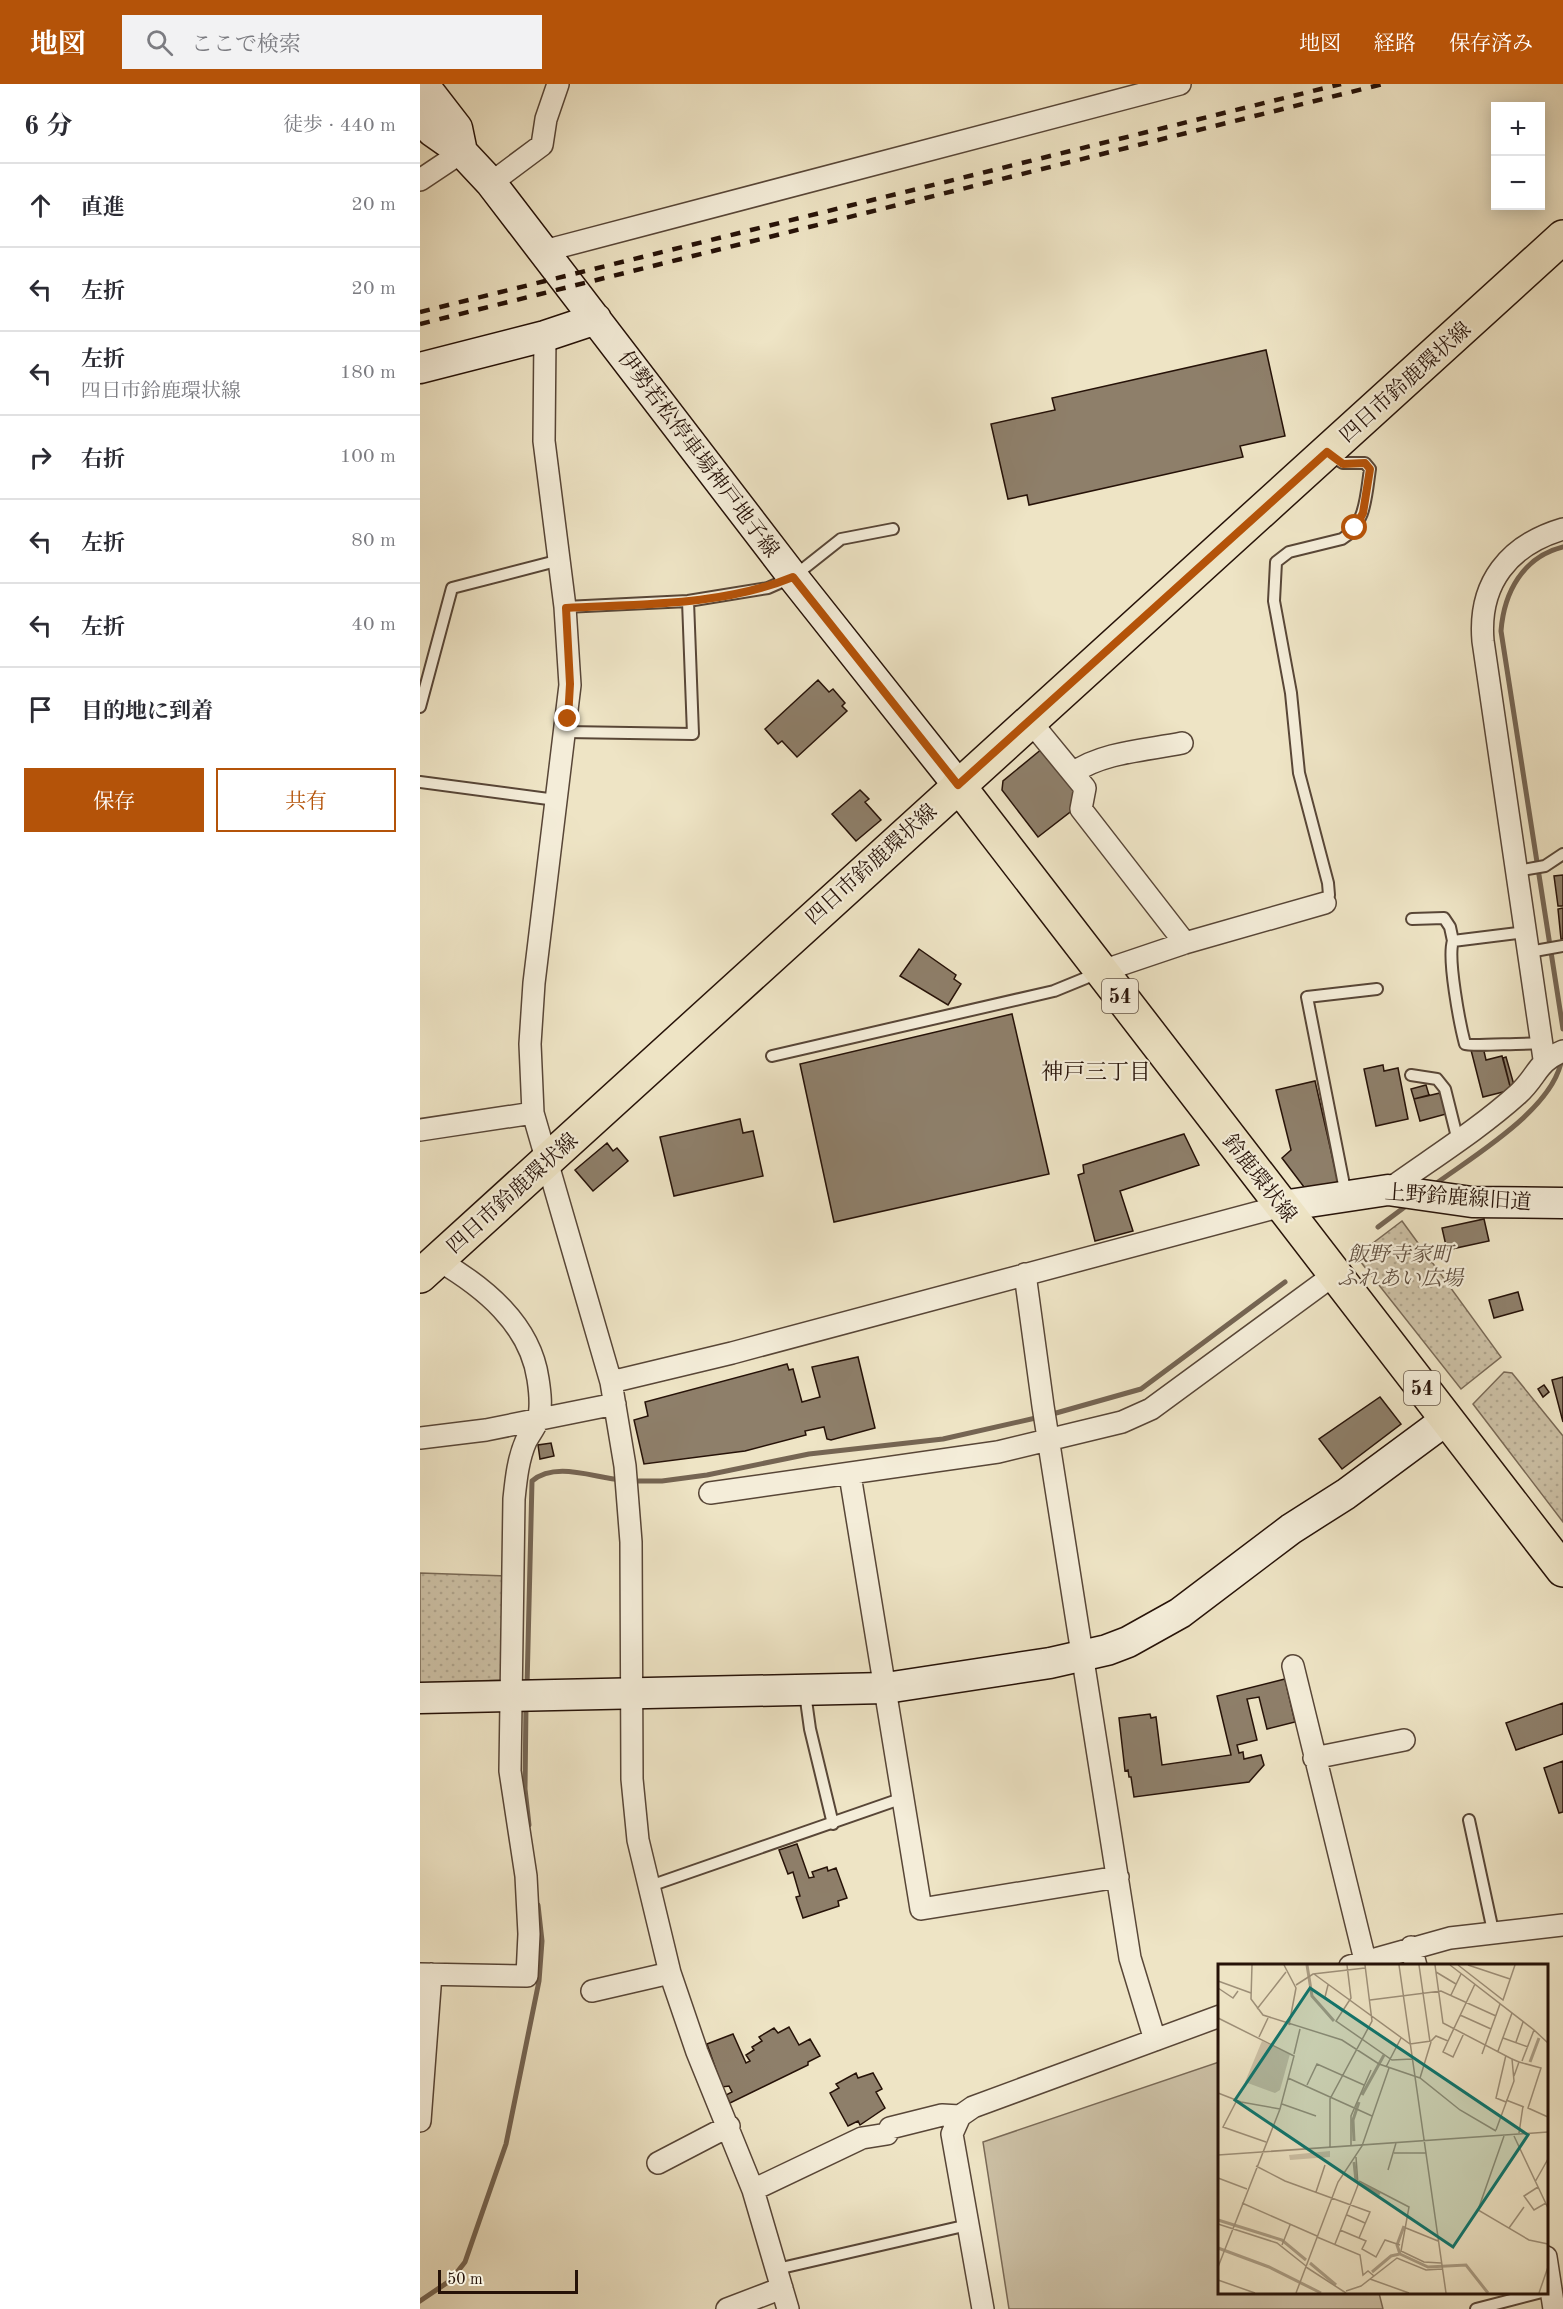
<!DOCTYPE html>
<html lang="ja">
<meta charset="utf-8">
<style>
body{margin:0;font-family:"Old Standard TT","Noto Serif JP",serif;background:#f2f2f3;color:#2b2b33}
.controls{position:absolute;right:18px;top:18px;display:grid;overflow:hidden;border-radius:0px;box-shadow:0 3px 15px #0003}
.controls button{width:54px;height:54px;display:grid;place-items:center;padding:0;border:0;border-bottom:2px solid #e1e1e2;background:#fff;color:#2b2b33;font:30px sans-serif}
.scale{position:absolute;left:18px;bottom:15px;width:140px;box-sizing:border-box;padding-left:6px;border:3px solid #261208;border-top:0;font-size:16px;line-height:21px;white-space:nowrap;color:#261208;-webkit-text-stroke:4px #f4edd9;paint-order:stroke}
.stop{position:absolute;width:18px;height:18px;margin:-14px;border:4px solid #b45309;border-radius:50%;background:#fff}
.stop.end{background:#b45309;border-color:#fff;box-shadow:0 2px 6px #0008}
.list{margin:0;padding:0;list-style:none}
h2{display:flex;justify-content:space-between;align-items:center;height:78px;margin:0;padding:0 24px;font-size:26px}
h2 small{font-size:20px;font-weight:400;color:#7c7c81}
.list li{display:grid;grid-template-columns:39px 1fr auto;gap:18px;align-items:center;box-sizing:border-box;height:84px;padding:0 24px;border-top:2px solid #e1e1e2}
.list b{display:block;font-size:22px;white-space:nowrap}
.list p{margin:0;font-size:20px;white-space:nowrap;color:#7c7c81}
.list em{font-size:20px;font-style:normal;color:#7c7c81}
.actions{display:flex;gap:12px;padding:18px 24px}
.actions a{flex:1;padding:14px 0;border:2px solid #b45309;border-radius:0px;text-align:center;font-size:21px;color:#b45309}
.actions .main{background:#b45309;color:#fff}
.icon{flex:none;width:33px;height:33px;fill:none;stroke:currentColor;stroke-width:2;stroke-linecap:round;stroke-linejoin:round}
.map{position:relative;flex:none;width:1143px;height:2225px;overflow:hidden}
header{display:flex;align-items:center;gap:36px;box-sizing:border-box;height:84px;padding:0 30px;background:#b45309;color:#fff}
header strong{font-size:28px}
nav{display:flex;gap:33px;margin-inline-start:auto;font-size:21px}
.search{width:420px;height:54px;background:#f2f2f3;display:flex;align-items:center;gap:15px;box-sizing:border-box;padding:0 21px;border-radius:0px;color:#7c7c81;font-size:22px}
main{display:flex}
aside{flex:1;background:#fff}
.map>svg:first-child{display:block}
.grass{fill:url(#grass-dots);stroke:#796956;stroke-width:1.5}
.garden{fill:#ccc0a5;stroke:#796956;stroke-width:1.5}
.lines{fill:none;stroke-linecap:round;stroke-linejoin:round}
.stream{stroke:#756553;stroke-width:5}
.building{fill:#8e7f6a;stroke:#261208;stroke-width:1.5}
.lane-casing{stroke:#584637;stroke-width:14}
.street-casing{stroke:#584637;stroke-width:24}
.secondary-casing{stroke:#261208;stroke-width:33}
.primary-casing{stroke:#261208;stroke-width:36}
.lane{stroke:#f4edd9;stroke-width:10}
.street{stroke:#f4edd9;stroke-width:21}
.secondary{stroke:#f4edd9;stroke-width:30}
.primary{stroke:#eee4c5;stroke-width:33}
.rail{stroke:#261208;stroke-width:4.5;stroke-dasharray:10 10;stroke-linecap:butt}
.route{stroke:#b45309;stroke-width:8}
.labels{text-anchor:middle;stroke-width:4.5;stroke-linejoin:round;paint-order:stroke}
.shield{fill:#f4edd9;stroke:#645447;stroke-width:1.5}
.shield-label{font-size:20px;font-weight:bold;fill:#261208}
.street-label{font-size:21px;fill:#261208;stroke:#f4edd9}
.park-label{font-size:21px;font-style:italic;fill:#604f3f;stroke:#f4edd9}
.neighbourhood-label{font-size:22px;fill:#261208;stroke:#f4edd9}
.inset-river{fill:none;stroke:#aa9d85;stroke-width:3}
.inset-road{fill:none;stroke:#9e9079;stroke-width:1.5}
.view{fill:#0f766e;fill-opacity:0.15;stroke:#0f766e;stroke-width:3}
.inset-edge{fill:none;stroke:#261208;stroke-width:3}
</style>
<header>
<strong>地図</strong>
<div class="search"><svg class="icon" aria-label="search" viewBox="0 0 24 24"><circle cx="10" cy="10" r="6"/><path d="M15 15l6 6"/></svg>ここで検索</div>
<nav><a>地図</a><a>経路</a><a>保存済み</a></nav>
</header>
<main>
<aside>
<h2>6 分<small>徒歩 · 440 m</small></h2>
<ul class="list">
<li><svg class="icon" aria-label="ahead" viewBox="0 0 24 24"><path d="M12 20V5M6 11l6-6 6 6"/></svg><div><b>直進</b></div><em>20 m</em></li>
<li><svg class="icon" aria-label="left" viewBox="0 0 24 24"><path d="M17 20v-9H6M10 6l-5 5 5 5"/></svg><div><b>左折</b></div><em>20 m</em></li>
<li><svg class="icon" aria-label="left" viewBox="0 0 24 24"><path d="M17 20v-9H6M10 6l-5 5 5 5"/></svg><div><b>左折</b><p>四日市鈴鹿環状線</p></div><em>180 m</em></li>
<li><svg class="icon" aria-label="right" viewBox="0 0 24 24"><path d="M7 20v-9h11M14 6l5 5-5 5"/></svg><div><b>右折</b></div><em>100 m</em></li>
<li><svg class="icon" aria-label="left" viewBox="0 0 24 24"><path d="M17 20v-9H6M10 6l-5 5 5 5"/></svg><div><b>左折</b></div><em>80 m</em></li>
<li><svg class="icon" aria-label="left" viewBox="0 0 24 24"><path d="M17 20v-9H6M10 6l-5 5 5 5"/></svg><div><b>左折</b></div><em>40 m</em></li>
<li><svg class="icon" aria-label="arrive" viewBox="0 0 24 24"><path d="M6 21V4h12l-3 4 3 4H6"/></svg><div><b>目的地に到着</b></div></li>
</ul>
<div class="actions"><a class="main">保存</a><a>共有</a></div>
</aside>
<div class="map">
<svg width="1143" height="2225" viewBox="0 0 1143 2225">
<defs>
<pattern id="grass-dots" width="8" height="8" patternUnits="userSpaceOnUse" patternTransform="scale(1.5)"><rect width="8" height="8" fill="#ccc0a5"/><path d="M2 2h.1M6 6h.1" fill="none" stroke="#afa48d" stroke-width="1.8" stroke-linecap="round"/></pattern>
</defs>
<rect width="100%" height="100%" fill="#eee4c5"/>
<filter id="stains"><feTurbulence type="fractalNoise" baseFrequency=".00333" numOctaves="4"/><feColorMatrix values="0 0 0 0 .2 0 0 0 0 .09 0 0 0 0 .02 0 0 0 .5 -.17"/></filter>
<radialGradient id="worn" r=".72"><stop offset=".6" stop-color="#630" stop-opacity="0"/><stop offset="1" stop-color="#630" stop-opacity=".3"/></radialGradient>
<path class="grass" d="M 982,1137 L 1081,1273 L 1041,1305 L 936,1172 Z
M 1084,1288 L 1092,1289 L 1143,1352 L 1143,1438 L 1053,1320 Z
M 0,1489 L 87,1492 L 82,1596 L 0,1599 Z"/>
<path class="garden" d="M 799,1978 L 800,2208 L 959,2209 L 963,2225 L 589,2225 L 563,2058 Z"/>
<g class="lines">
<path class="stream" d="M 1143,463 C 1103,473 1084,508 1081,547 L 1143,945
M 1014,1101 C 1053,1072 1136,1024 1142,973
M 958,1143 L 990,1119
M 629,1331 L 721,1305 L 865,1198
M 212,1397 L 242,1397 L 287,1391 L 389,1370 L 523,1355 L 620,1333
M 107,1603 L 112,1397 C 136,1377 174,1394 202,1396
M 106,1621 L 105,1705 L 109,1741
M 0,2217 L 31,2196 L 45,2178 L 86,2060 L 119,1897 L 122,1857 L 118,1821"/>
</g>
<path class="building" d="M 846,266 L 865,352 L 820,362 L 823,373 L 609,421 L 607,411 L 588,415 L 571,340 L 635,326 L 632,314 Z
M 398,596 L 409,608 L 413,605 L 425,619 L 422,622 L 427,627 L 377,673 L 362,657 L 358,660 L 345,645 Z
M 623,664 L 657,706 L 654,725 L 618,753 L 582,706 L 583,697 Z
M 440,706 L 449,715 L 445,718 L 461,736 L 436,757 L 412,730 Z
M 1143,791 L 1143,822 L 1138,822 L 1134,792 Z
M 1143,824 L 1143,855 L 1141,855 L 1138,825 Z
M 499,865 L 536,891 L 534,895 L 541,900 L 528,921 L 480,892 Z
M 592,930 L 629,1090 L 414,1138 L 380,980 Z
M 1063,963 L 1066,976 L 1082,972 L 1091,1006 L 1063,1013 L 1051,966 Z
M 1086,973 L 1094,1001 L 1090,1002 L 1083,974 Z
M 963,981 L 964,987 L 978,984 L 988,1035 L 956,1042 L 944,985 Z
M 895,997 L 919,1102 L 887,1107 L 862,1074 L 871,1066 L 856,1006 Z
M 1006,1001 L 1009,1011 L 994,1015 L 991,1005 Z
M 1020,1009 L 1026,1030 L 1000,1037 L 994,1015 Z
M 320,1035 L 323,1049 L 333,1047 L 343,1092 L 254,1112 L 240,1053 Z
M 764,1050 L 779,1081 L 700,1107 L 713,1147 L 675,1157 L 658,1091 L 664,1089 L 663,1081 Z
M 187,1059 L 193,1067 L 197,1064 L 208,1077 L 173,1107 L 155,1086 Z
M 1064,1135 L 1069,1157 L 1027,1166 L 1022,1144 Z
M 1098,1208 L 1103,1226 L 1074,1234 L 1069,1216 Z
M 438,1273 L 455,1344 L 411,1356 L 407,1355 L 404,1343 L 385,1347 L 386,1351 L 325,1367 L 224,1380 L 214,1336 L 228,1332 L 225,1318 L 367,1280 L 369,1286 L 373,1285 L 382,1318 L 400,1313 L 392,1283 Z
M 1143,1293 L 1143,1338 L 1132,1296 Z
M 1124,1301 L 1129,1308 L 1123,1313 L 1118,1305 Z
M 960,1313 L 981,1340 L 922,1385 L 899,1355 Z
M 131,1359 L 134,1372 L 120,1375 L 118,1361 Z
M 865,1595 L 875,1638 L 847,1645 L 839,1613 L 827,1615 L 837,1656 L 817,1661 L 819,1669 L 823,1668 L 824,1675 L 841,1671 L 844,1681 L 829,1698 L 714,1713 L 711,1693 L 709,1693 L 708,1686 L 705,1687 L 699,1634 L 730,1630 L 731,1634 L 736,1633 L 742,1681 L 811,1671 L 797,1612 Z
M 1143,1619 L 1143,1650 L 1096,1666 L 1086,1639 Z
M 1143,1677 L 1143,1728 L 1139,1729 L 1124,1684 Z
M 377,1760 L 389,1794 L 394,1793 L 392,1788 L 407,1783 L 408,1787 L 416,1784 L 427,1814 L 418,1817 L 419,1822 L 383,1834 L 376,1813 L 380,1812 L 373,1788 L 368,1790 L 359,1766 Z
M 369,1943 L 379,1961 L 390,1955 L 400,1972 L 388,1978 L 388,1981 L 310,2019 L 306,2011 L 312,2008 L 309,2002 L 302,2003 L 287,1960 L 313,1950 L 326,1979 L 330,1977 L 326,1971 L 334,1966 L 332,1963 L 342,1957 L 339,1953 L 354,1944 L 358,1949 Z
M 436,1989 L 438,1994 L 453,1989 L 462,2005 L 456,2008 L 465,2024 L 440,2041 L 438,2037 L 428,2042 L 410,2009 L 419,2004 L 416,2000 Z"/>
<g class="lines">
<g class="lane-casing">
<path id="lane" d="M 145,523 L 268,517 L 348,504 L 373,493 L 421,455 L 473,445
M 0,623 L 32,504 L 140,476
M 146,648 L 273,650 L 268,517
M 0,698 L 136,716
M 1097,787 L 1125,782 L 1143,770
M 905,819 L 909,811 L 908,799 L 879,689 L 871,609 L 854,517 L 856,478 L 869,468 L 922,455 C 946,441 946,411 950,385 L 945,379 L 923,379 L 910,371
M 992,835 L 1024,834 L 1030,843 L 1033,857
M 1106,848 L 1033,857 C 1027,874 1040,941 1045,960 C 1051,963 1108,958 1123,960
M 1109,868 L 1143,862
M 352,972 L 634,907 L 678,889
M 991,991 L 1017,995 L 1025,1005 L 1038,1057
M 926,1111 L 887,913 L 957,905
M 385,1609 L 390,1645 L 413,1740
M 1049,1736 L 1073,1847
M 230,1802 L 483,1714
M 357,2185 L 548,2141
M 1056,2225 L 1122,2208"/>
</g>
<g class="street-casing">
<path id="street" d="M 0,96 L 42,68
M 71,99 L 122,61 L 126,35 L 138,0
M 124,167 L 760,0
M 125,252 L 124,357 L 145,523 L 150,601 L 114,899 L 110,960 L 113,1029 L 191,1298 L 205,1382 L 211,1458 L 212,1695 L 218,1756 L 250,1889 L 277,1968 L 333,2106 L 368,2225
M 610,637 L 665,704 L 661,725 L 765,859
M 653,689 C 682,668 728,666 762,659
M 682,887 L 765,859 L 905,819
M 1124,975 L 1063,557 C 1058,499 1089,461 1143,445
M 0,1046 L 113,1029
M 968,1106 C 1011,1075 1058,1046 1098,1010 C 1118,992 1116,978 1143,967
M 605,1190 L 623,1322 L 710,1874 L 735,1956
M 191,1298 L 312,1269 L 862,1122
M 0,1354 L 66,1346 L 195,1320
M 430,1391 L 501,1825 L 698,1793
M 290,1409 L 578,1368 L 702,1338 L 731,1325 L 915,1190
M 873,1582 L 945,1876
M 894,1674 L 984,1656
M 991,1863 L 996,1882
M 930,1882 L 1030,1854 L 1143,1841
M 0,1890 L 107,1892 L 109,1850 L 106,1792 L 90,1687 L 94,1415 C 96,1396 98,1375 106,1357 C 110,1350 115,1343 118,1336 C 122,1323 120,1308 118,1295 C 110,1240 64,1203 18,1176
M 172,1907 L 250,1889
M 0,2037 L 11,1890
M 238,2079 L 309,2042
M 333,2106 L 442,2054 L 467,2050 L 470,2044 L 522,2031 L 540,2032
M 1126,2173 L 1134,2225
M 307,2225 L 362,2204
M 563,2225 L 532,2050 L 540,2032 L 553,2023 L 800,1932"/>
</g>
<g class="secondary-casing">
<path id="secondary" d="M 3,0 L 37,44 L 42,68
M 0,32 L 12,47 L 42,68 L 71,99 L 373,493 L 538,701
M 0,284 L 125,252 L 176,235
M 862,1122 L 968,1106 L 1052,1118 L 1143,1119
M 0,1614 L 466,1604 L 630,1579 L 687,1566 L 708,1558 L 760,1529 L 871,1445 L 926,1410 L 1026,1336"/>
</g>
<g class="primary-casing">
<path id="primary" d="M 538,701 L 1143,1486
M 0,1192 L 1143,153"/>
</g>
<use href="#lane" class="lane"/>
<use href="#street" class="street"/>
<use href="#secondary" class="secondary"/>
<use href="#primary" class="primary"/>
<path class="rail" d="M 0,228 L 921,0
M 0,240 L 963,0"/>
</g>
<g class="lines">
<path class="route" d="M 148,635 L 150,600 L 146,524 C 221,520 302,522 373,493 L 538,701 L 907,368 L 923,380 L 945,379 L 950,385 L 943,429 L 935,444"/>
</g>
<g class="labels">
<g class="shield">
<rect x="682" y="895" width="36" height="34" rx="4.5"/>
<rect x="984" y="1287" width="36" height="34" rx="4.5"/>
</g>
<g class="shield-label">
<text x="700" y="919">54</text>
<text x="1002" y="1311">54</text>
</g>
<g class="street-label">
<text transform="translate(985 298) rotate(-42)" y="7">四日市鈴鹿環状線</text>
<text transform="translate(279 370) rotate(53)" y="7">伊勢若松停車場神戸地子線</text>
<text transform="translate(451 780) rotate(-42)" y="7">四日市鈴鹿環状線</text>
<text transform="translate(840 1094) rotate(52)" y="7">鈴鹿環状線</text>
<text transform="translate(92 1109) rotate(-42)" y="7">四日市鈴鹿環状線</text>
<text transform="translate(1038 1113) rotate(4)" y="7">上野鈴鹿線旧道</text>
</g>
<g class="park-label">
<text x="980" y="1177">飯野寺家町<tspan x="980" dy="24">ふれあい広場</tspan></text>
</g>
<g class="neighbourhood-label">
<text x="676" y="995">神戸三丁目</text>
</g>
</g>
<g transform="translate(798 1880)">
<rect width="330" height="330" fill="#eee4c5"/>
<path d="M 112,187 L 112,193 L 72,196 L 71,191 Z" fill="#ccc0a5"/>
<path d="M 44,77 L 72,90 L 62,126 L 57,129 L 27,118 Z" fill="#ccc0a5"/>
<path class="inset-river" d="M 89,1 L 94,32 L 116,57M 312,98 L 321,74M 144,131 L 166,91M 136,177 L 135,156 L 141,138M 136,198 L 138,217M 142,220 L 162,230M 0,256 L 64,276 L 88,296M 0,284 L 51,303 L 103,329M 182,290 L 210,303 L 248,301 L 270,329M 92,299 L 118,321M 154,308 L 173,292 L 182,290 L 179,281 L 186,262"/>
<path class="inset-road" d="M 34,1 L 33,35 L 45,51 L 124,76 L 161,100 L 202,114 L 242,146 L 278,167M 66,1 L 78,24 L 71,61M 129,1 L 133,34 L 118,57 L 174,96 L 194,95M 181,1 L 228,329M 201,1 L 212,78M 217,1 L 225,59 L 294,95 L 296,117 L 278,166M 232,1 L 316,66 L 304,97M 240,1 L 285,36 L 297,1M 250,1 L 292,15M 218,8 L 238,20M 96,10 L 192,80 L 213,77 L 218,72 L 230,77 L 257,20M 0,17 L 33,29M 78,21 L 95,10 L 147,4M 110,21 L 107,33 L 124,47M 0,24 L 15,34 L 20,27M 233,31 L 243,10M 152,36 L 223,27 L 278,52M 39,45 L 68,8M 242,51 L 273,65M 0,54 L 76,92 L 62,145 L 0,303M 316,66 L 330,79M 41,73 L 50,54M 285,74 L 310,83M 230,77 L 225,88 L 235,93 L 246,69M 298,78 L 305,58M 280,87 L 294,49M 76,90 L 82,65M 264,90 L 282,40M 294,95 L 301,98 L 296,112M 301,98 L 323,104 L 310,144 L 330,153M 168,103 L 183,74M 70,114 L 154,152M 202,114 L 213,78M 89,121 L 99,100 L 146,121M 0,129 L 23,138 L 62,145M 19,136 L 5,163 L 48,178M 288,136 L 306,143M 288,138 L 278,134 L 288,91M 64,140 L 98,152M 301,169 L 305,142M 286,172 L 260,246 L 311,276 L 330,280M 296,172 L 330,244M 133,181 L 133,152 L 153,106M 112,183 L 112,135 L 154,57 L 147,1M 176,189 L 208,189M 0,191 L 330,168M 38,202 L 67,217 L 152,248 L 141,274M 170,206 L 178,179M 0,214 L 29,225M 141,217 L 191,243 L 183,287 L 206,298 L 223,299M 317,218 L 330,195M 320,223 L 306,232 L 316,246 L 328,239M 98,228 L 107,201M 24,239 L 99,272M 129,251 L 147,259M 0,260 L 59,279 L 88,302M 188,264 L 220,277M 291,264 L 306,243M 122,266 L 148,277 L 144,285 L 158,293 L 167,276 L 182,281M 99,273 L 142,291 L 145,311 L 150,307 L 156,312M 117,280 L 140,221 L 138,193M 64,281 L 72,261M 88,303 L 128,329M 152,315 L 191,329M 0,316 L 37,329M 128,327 L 143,322 L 179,294 L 208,306 L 224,305M 78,329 L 120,218 L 144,182 L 171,104M 321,329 L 330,303"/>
<path class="view" d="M 92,24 L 310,171 L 235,283 L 17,136 Z"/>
<rect width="330" height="330" class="inset-edge"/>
</g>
<rect width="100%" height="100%" filter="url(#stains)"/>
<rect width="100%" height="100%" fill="url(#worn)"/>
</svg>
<div class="controls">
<button>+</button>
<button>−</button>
</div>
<div class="scale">50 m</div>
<div class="stop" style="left:935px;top:444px"></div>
<div class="stop end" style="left:148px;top:635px"></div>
</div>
</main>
